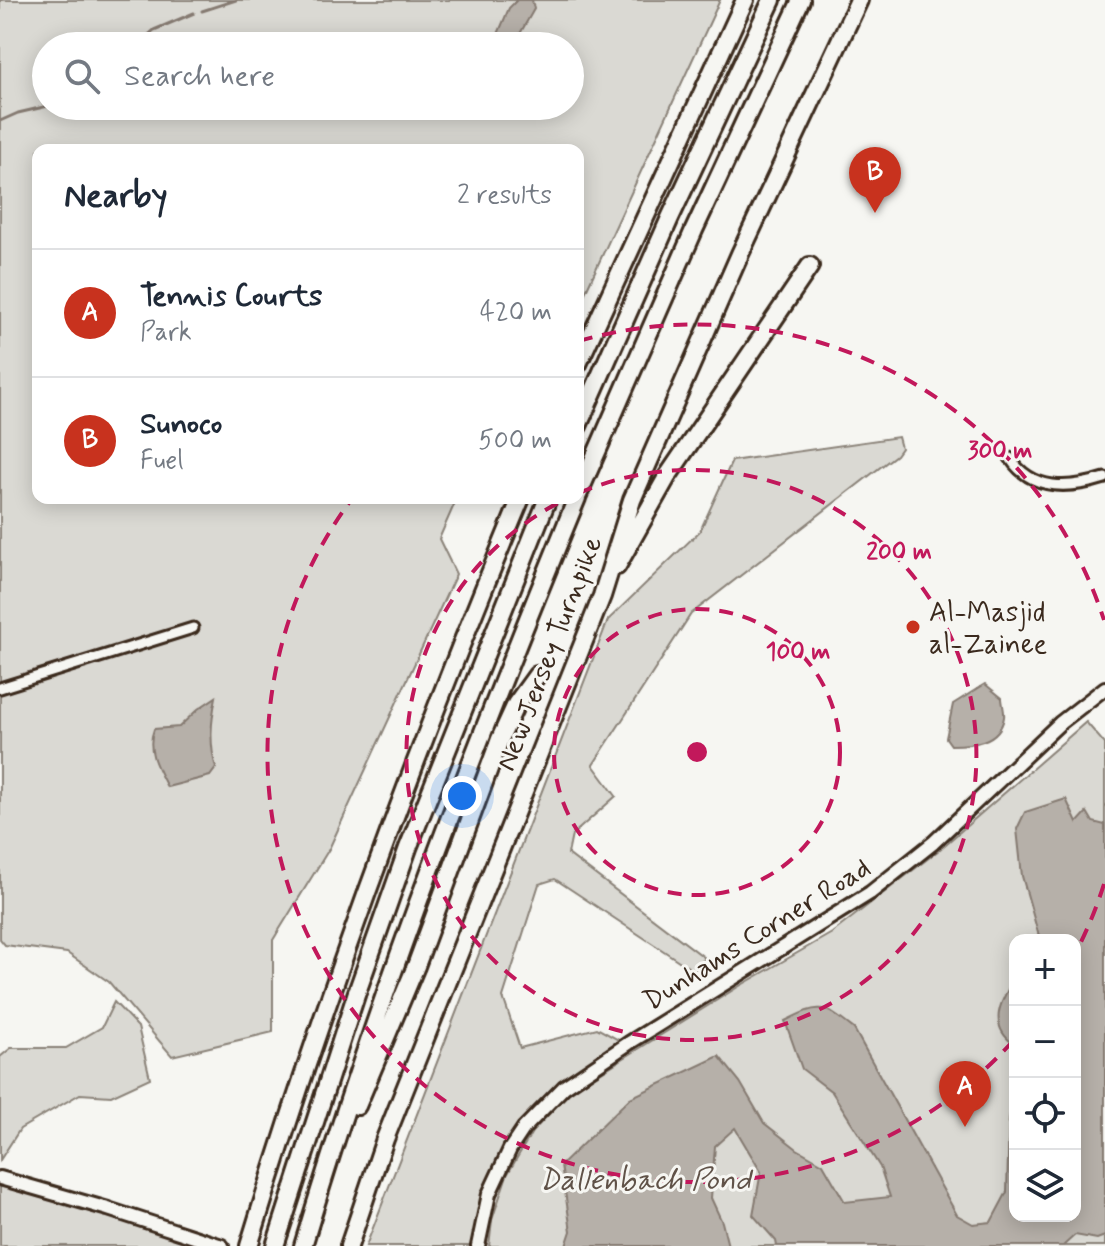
<!DOCTYPE html>
<meta charset="utf-8">
<style>
body{margin:0;font-family:Mynerve,sans-serif;background:#f2f2f3;color:#1f2937}
.controls{position:absolute;right:24px;bottom:24px;display:grid;overflow:hidden;border-radius:16px;box-shadow:0 4px 20px #0003}
.controls button{width:72px;height:72px;display:grid;place-items:center;padding:0;border:0;border-bottom:2px solid #e0e1e3;background:#fff;color:#1f2937;font:40px sans-serif}
.you{position:absolute;left:462px;top:796px;width:28px;height:28px;margin:-20px;border:6px solid #fff;border-radius:50%;background:#1a73e8;box-shadow:0 0 0 12px #1a73e833}
.badge{display:grid;place-items:center;width:52px;height:52px;border-radius:50%;background:#c8321e;color:#fff;font-size:26px;font-weight:700}
.pin{position:absolute;translate:-50% -66px;filter:drop-shadow(0 2px 4px #0008)}
.pin::after{content:'';position:absolute;top:42px;width:28px;height:24px;background:inherit;clip-path:polygon(0 0,100% 0,50% 100%)}
.list{margin:0;padding:0;list-style:none}
h2{display:flex;justify-content:space-between;align-items:center;height:104px;margin:0;padding:0 32px;font-size:34px}
h2 small{font-size:26px;font-weight:400;color:#747a83}
.list li{display:grid;grid-template-columns:52px 1fr auto;gap:24px;align-items:center;box-sizing:border-box;height:128px;padding:0 32px;border-top:2px solid #e0e1e3}
.list b{display:block;font-size:30px;white-space:nowrap}
.list p{margin:0;font-size:26px;white-space:nowrap;color:#747a83}
.list em{font-size:26px;font-style:normal;color:#747a83}
.icon{flex:none;width:44px;height:44px;fill:none;stroke:currentColor;stroke-width:2;stroke-linecap:round;stroke-linejoin:round}
.map{position:relative;flex:none;width:1105px;height:1246px;overflow:hidden}
.search{position:absolute;background:#fff;box-shadow:0 4px 20px #0003;left:32px;top:32px;width:552px;height:88px;display:flex;align-items:center;gap:20px;box-sizing:border-box;padding:0 28px;border-radius:44px;color:#747a83;font-size:30px}
.panel{position:absolute;background:#fff;box-shadow:0 4px 20px #0003;left:32px;top:144px;width:552px;height:360px;border-radius:16px}
.map>svg:first-child{display:block}
.green{fill:#dad9d3;stroke:#8a8278;stroke-width:2;fill-rule:evenodd}
.water{fill:#b6b0a9;stroke:#857a71;stroke-width:2}
.lines{fill:none;stroke-linecap:round;stroke-linejoin:round}
.stream{stroke:#857a71;stroke-width:3}
.street-casing{stroke:#3b2a1e;stroke-width:15}
.secondary-casing{stroke:#3b2a1e;stroke-width:18}
.highway-casing{stroke:#3b2a1e;stroke-width:22}
.street{stroke:#f6f6f2;stroke-width:9}
.secondary{stroke:#f6f6f2;stroke-width:12}
.highway{stroke:#f6f6f2;stroke-width:16}
.ring{fill:none;stroke:#c2185b;stroke-width:4;stroke-dasharray:14 10}
.poi-dot{fill:#c8321e;stroke:#f6f6f2;stroke-width:3}
.labels{text-anchor:middle;stroke-width:6;stroke-linejoin:round;paint-order:stroke}
.poi-label{font-size:28px;fill:#3b2a1e;stroke:#f6f6f2;text-anchor:start}
.street-label{font-size:28px;fill:#3b2a1e;stroke:#f6f6f2}
.water-label{font-size:30px;font-style:italic;fill:#605248;stroke:#f6f6f2}
.centre{fill:#c2185b;stroke:#f6f6f2;stroke-width:4}
.ring-label{font-size:24px;text-anchor:middle;font-weight:bold;fill:#c2185b;stroke:#f6f6f2;stroke-width:6;stroke-linejoin:round;paint-order:stroke}
</style>
<div class="map">
<svg width="1105" height="1246" viewBox="0 0 1105 1246">
<rect width="100%" height="100%" fill="#f6f6f2"/>
<filter id="ink" filterUnits="userSpaceOnUse"><feTurbulence type="fractalNoise" baseFrequency=".0125" numOctaves="2"/><feDisplacementMap in="SourceGraphic" scale="16" xChannelSelector="R" yChannelSelector="G"/><feConvolveMatrix kernelMatrix="1 2 1 2 8 2 1 2 1" color-interpolation-filters="sRGB"/></filter>
<g filter="url(#ink)">
<path class="green" d="M 0,0 L 720,0 L 578,308 L 578,150 L 38,150 L 38,498 L 457,498 L 439,539 L 456,574 L 329,849 L 273,940 L 273,1032 L 172,1056 L 109,982 L 67,953 L 5,945 L 0,939 ZM 46,46 L 570,46 L 570,106 L 46,106 Z
M 898,437 L 901,448 L 896,455 L 691,614 L 593,765 L 616,796 L 572,835 L 568,854 L 705,958 L 694,971 L 555,879 L 539,884 L 503,997 L 520,1048 L 597,1028 L 626,1044 L 586,1070 L 510,1149 L 478,1246 L 366,1246 L 608,620 L 700,531 L 732,461 Z
M 1086,722 L 1105,744 L 1105,1246 L 489,1246 L 492,1220 L 507,1175 L 532,1132 L 571,1091 L 738,987 L 832,933 L 939,850 ZM 1015,940 L 1075,940 L 1075,1216 L 1015,1216 Z
M 114,1002 L 138,1027 L 150,1078 L 111,1096 L 80,1094 L 20,1129 L 0,1160 L 0,1057 L 11,1048 L 66,1048 L 102,1027 Z
M 0,1178 L 214,1246 L 0,1246 Z"/>
<path class="water" d="M 517,0 L 532,0 L 534,9 L 513,46 L 493,46 L 509,8 Z
M 985,684 L 1002,698 C 1002,703 1005,712 1004,717 C 1000,743 971,745 951,745 L 946,738 L 953,704 Z
M 216,697 C 211,722 209,743 216,768 L 210,776 L 167,787 C 157,768 146,749 154,729 L 179,727 L 198,709 Z
M 1066,799 L 1077,823 L 1087,812 L 1093,822 L 1105,825 L 1105,1236 L 1097,1239 L 1075,1235 L 1063,1246 L 777,1246 L 776,1241 L 753,1215 L 761,1172 L 735,1128 L 715,1146 L 711,1198 L 722,1222 L 728,1246 L 566,1246 L 571,1231 L 561,1165 L 630,1098 L 719,1056 L 740,1082 L 764,1123 L 797,1149 L 823,1164 L 845,1202 L 890,1197 L 880,1167 L 832,1092 L 802,1069 L 785,1021 C 821,1003 822,1004 854,1029 L 957,1215 L 973,1224 L 991,1222 L 1007,1192 L 1009,1120 L 1015,1081 L 1015,1216 L 1075,1216 L 1075,940 L 1040,940 L 1022,876 L 1017,829 L 1025,812 Z
M 1015,978 L 1015,1045 C 987,1026 1000,1001 1015,978 Z"/>
<g class="lines">
<path class="stream" d="M 202,11 L 236,0
M 136,46 L 154,30 L 194,13
M 0,121 L 18,113 L 48,106"/>
<g class="street-casing">
<path id="street" d="M 1010,458 C 1032,492 1070,489 1105,478
M 0,688 L 193,628"/>
</g>
<g class="secondary-casing">
<path id="secondary" d="M 0,1178 L 108,1209 L 222,1246
M 478,1246 L 489,1194 L 510,1149 L 524,1128 L 564,1087 L 629,1043 L 870,893 L 933,843 L 1060,723 L 1105,688"/>
</g>
<g class="highway-casing">
<path id="highway" d="M 578,364 L 745,0
M 578,426 L 670,218 L 772,0
M 578,495 L 694,230 L 801,0
M 617,566 L 667,477 L 810,266
M 357,1106 L 416,966 L 500,739 L 516,704 L 537,675
M 249,1246 C 326,992 419,743 521,498
M 275,1246 L 356,995 L 408,848 L 548,498
M 303,1246 C 379,991 476,744 577,498
M 349,1246 L 385,1139 L 602,596 L 632,500 L 740,254 L 859,0"/>
</g>
<use href="#street" class="street"/>
<use href="#secondary" class="secondary"/>
<use href="#highway" class="highway"/>
</g>
</g>
<g class="ring">
<circle cx="697" cy="752" r="143"/>
<path d="M579 493A285 285 0 1 1 568 498"/>
<path d="M1104 884A428 428 0 0 1 1077 950M1013 1041A428 428 0 0 1 351 500M579 341A428 428 0 0 1 1104 620"/>
</g>
<circle class="poi-dot" cx="913" cy="627" r="8"/>
<g class="labels">
<g class="poi-label">
<text x="929" y="621">Al-Masjid<tspan x="929" dy="32">al-Zainee</tspan></text>
</g>
<g class="street-label">
<text transform="translate(548 653) rotate(-69)" y="10">New Jersey Turnpike</text>
<text transform="translate(756 933) rotate(-32)" y="10">Dunhams Corner Road</text>
</g>
<g class="water-label">
<text x="645" y="1189">Dallenbach Pond</text>
</g>
</g>
<circle cx="697" cy="752" r="12" class="centre"/>
<g class="ring-label">
<text x="1000" y="458">300 m</text>
<text x="899" y="559">200 m</text>
<text x="798" y="659">100 m</text>
</g>
</svg>
<div class="controls">
<button>+</button>
<button>−</button>
<button><svg class="icon" aria-label="locate" viewBox="0 0 24 24"><circle cx="12" cy="12" r="6"/><path d="M12 2v4M12 18v4M2 12h4M18 12h4"/></svg></button>
<button><svg class="icon" aria-label="layers" viewBox="0 0 24 24"><path d="M12 4l9 5-9 5-9-5zM3 14l9 5 9-5"/></svg></button>
</div>
<div class="you"></div>
<div class="pin badge" style="left:965px;top:1127px">A</div>
<div class="pin badge" style="left:875px;top:213px">B</div>
<div class="search"><svg class="icon" aria-label="search" viewBox="0 0 24 24"><circle cx="10" cy="10" r="6"/><path d="M15 15l6 6"/></svg>Search here</div>
<section class="panel">
<h2>Nearby<small>2 results</small></h2>
<ul class="list">
<li><span class="badge">A</span><div><b>Tennis Courts</b><p>Park</p></div><em>420 m</em></li>
<li><span class="badge">B</span><div><b>Sunoco</b><p>Fuel</p></div><em>500 m</em></li>
</ul>
</section>
</div>
